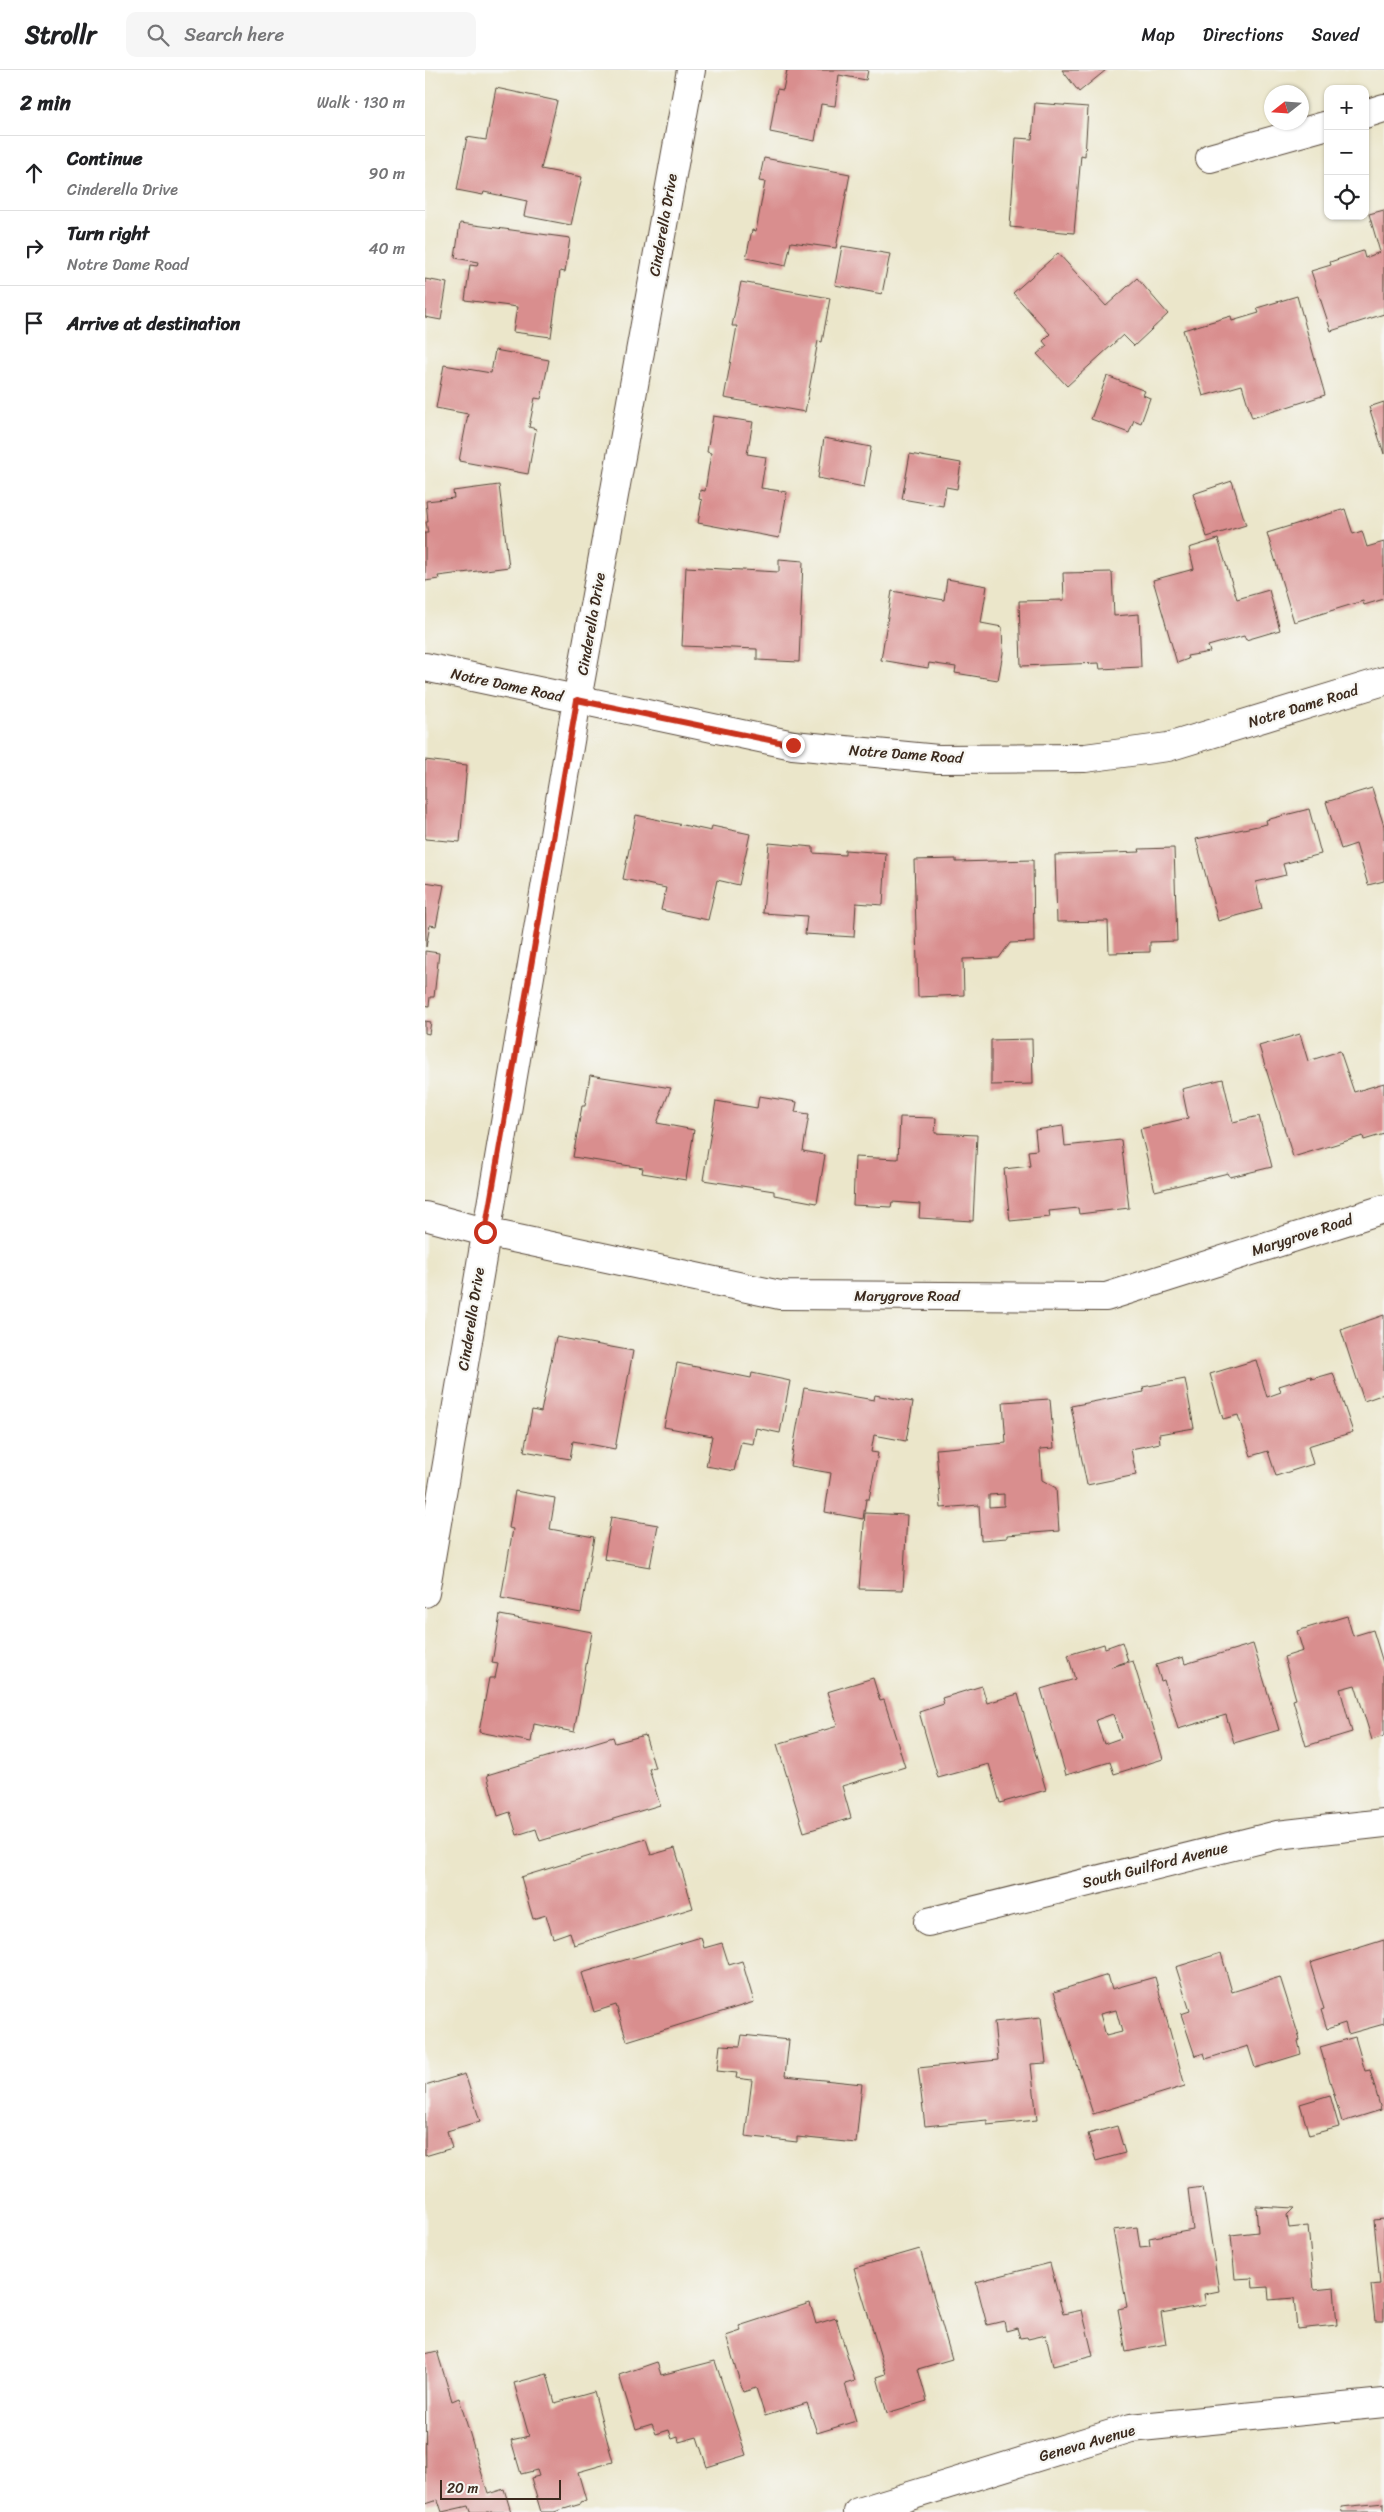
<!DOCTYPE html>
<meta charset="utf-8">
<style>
body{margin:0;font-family:Sriracha,sans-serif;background:#f6f6f6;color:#202124}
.controls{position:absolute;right:15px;top:15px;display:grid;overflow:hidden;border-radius:10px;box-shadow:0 1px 4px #0004}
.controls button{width:45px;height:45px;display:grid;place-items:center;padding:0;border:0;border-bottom:1px solid #e0e0e0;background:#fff;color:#202124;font:25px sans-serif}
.compass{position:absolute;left:839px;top:15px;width:45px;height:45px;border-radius:50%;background:#fff;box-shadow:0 1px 4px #0004;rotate:253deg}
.scale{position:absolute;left:15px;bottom:12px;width:121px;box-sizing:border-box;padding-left:5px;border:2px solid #3b2a1e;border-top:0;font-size:14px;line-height:18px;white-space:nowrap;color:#3b2a1e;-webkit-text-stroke:4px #f6f6f2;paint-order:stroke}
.stop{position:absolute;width:15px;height:15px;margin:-11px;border:4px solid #c8321e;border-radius:50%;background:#fff}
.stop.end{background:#c8321e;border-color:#fff;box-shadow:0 1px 5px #0008}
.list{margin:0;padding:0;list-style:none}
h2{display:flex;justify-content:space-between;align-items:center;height:65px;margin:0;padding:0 20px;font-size:21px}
h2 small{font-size:16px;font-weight:400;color:#757577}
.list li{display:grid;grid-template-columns:32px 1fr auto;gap:15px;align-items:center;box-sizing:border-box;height:75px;padding:0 20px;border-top:1px solid #e0e0e0}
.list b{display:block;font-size:19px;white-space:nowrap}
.list p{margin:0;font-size:16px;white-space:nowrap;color:#757577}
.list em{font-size:16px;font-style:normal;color:#757577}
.icon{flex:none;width:28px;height:28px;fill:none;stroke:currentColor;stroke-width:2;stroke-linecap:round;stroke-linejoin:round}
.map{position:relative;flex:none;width:959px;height:2442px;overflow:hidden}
header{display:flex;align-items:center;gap:30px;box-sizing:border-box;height:70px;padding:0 25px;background:#fff;border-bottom:1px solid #e0e0e0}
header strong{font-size:24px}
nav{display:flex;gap:28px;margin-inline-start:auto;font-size:18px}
.search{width:350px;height:45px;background:#f6f6f6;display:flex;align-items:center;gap:12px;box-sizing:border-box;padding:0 18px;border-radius:10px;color:#757577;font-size:19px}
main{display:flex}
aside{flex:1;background:#fff}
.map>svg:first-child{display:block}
.building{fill:#d98e8e;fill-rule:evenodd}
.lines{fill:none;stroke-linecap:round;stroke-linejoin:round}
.minor-casing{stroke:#554638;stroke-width:30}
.minor{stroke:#fff;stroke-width:28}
.route{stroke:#c8321e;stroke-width:6}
.labels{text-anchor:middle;stroke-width:4.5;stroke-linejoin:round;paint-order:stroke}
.street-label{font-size:15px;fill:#3b2a1e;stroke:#f6f6f2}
</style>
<header>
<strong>Strollr</strong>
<div class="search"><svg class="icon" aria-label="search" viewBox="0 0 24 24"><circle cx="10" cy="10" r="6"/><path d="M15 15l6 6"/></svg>Search here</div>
<nav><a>Map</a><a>Directions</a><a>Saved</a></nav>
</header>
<main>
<aside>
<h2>2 min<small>Walk · 130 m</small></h2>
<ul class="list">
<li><svg class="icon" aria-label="ahead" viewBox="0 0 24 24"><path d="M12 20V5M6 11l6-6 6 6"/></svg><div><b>Continue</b><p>Cinderella Drive</p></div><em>90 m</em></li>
<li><svg class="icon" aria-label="right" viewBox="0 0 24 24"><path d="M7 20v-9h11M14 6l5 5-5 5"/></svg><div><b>Turn right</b><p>Notre Dame Road</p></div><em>40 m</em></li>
<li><svg class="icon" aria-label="arrive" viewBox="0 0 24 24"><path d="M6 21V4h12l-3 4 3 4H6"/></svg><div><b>Arrive at destination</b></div></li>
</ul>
</aside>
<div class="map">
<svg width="959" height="2442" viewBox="0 0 959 2442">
<rect width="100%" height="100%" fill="#f6f6f2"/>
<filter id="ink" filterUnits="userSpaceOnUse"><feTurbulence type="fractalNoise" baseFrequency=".02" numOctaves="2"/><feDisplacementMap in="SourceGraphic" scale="10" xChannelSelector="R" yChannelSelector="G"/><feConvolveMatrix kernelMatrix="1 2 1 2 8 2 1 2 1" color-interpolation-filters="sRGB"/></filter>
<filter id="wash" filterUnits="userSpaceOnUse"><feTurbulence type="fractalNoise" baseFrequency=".0096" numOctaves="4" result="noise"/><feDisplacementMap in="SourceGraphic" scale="20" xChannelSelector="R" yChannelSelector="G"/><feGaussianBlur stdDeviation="1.12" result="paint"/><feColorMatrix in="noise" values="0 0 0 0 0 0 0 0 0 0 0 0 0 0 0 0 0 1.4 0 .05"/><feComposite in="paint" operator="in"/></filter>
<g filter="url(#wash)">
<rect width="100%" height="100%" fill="#ebe6ca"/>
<g id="blocks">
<path class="building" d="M 362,0 L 443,0 L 441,10 L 414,5 L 410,36 L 396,34 L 390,71 L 345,62 L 352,19 L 358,20 Z
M 637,0 L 681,0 L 654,22 Z
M 71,18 L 132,31 L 116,99 L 157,107 L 146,155 L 99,146 L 102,131 L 59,122 L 58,125 L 32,120 L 42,67 L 61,70 Z
M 610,33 L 663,37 L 660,86 L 656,85 L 649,163 L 585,157 L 591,68 L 607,69 Z
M 339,88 L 425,104 L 411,178 L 366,172 L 361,196 L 321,188 L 327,160 L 331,161 L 340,112 L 334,111 Z
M 959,140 L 959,244 L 906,261 L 886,201 L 906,195 L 905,192 L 938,181 L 940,188 L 955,182 L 944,144 Z
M 35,153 L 145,168 L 140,202 L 135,201 L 126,267 L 88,262 L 92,237 L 40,230 L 45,195 L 52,196 L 53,192 L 30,188 Z
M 417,176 L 465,184 L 457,224 L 410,215 Z
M 633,183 L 681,236 L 712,208 L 743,244 L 709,276 L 698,265 L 642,316 L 612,284 L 622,276 L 618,271 L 625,264 L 588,223 Z
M 0,209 L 22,213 L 16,250 L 0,247 Z
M 316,212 L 405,228 L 397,272 L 393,271 L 380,342 L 299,328 L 312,256 L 307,256 Z
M 872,226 L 900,325 L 827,348 L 817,315 L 778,326 L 758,260 L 806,246 L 807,251 L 834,243 L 832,238 Z
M 70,280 L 124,290 L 116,329 L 110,328 L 104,357 L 111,359 L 103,404 L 34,391 L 43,344 L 11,338 L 19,295 L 66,303 Z
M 682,306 L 720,321 L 718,325 L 725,328 L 716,353 L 709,350 L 704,363 L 666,349 Z
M 959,332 L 959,384 L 944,337 Z
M 288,346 L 328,352 L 322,384 L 341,387 L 336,418 L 362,422 L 354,468 L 273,453 L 277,430 L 274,429 L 275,420 L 280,421 L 286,383 L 282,382 Z
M 399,368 L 446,377 L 439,417 L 393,408 Z
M 485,384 L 536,393 L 532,419 L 521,417 L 518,436 L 477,429 Z
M 807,411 L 821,455 L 782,467 L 768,424 Z
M 74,415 L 84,497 L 13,506 L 14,509 L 0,511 L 0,463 L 3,463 L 1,452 L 3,452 L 1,431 L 29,428 L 28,421 Z
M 920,439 L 928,464 L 937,461 L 942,477 L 959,472 L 959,529 L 939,535 L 938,531 L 869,552 L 842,463 Z
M 793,469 L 812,529 L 844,520 L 855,560 L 821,570 L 819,566 L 783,576 L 785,582 L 762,586 L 763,589 L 752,593 L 728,510 L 769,499 L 764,478 Z
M 354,489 L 378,491 L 374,592 L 332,590 L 332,579 L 257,576 L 261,497 L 354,502 Z
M 687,502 L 689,546 L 714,544 L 716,597 L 675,599 L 674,593 L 596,596 L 594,531 L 639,530 L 638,503 Z
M 522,509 L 562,516 L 556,553 L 577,557 L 578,583 L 573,610 L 530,603 L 531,597 L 504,593 L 503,598 L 456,590 L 467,521 L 519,530 Z
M 0,690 L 42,695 L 35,772 L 0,769 Z
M 947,718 L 959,756 L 959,811 L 943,815 L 931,774 L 916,779 L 901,732 Z
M 884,739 L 896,784 L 858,794 L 861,805 L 831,812 L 837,839 L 793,851 L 771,769 L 842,754 L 841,750 Z
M 211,745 L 286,761 L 287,756 L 325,764 L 314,815 L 292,810 L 283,850 L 236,840 L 241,818 L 198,809 Z
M 344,773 L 388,777 L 388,783 L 420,785 L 420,780 L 461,783 L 458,835 L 431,833 L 429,867 L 380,864 L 382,846 L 338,843 Z
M 749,778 L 752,871 L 725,872 L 725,882 L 684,883 L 683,851 L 632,852 L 630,785 L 715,782 L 714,779 Z
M 531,789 L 531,792 L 608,790 L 609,872 L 585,873 L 574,888 L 538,889 L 539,925 L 493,927 L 489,790 Z
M 0,812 L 19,815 L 11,856 L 5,855 L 1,877 Z
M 0,881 L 14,883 L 9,927 L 5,927 L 4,936 L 0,935 Z
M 0,951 L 6,952 L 4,964 L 0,963 Z
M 875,964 L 883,991 L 915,981 L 929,1022 L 959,1013 L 959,1064 L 939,1070 L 938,1066 L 868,1087 L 834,976 Z
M 607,969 L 608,1014 L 566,1015 L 566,970 Z
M 165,1005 L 246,1018 L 232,1053 L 269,1060 L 261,1110 L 217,1103 L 218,1098 L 148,1087 L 157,1036 L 160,1036 Z
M 798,1009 L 808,1052 L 834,1046 L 847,1097 L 805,1107 L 803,1103 L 730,1121 L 715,1059 L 763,1048 L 757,1019 Z
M 334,1026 L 372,1032 L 370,1042 L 384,1044 L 378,1081 L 400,1085 L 392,1133 L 349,1125 L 349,1121 L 278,1110 L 291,1031 L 332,1038 Z
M 475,1047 L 511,1048 L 510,1063 L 552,1065 L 548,1151 L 494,1148 L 495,1134 L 467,1132 L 466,1137 L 428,1135 L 430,1087 L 473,1089 Z
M 638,1056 L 640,1076 L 696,1070 L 704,1138 L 654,1144 L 653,1138 L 624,1141 L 625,1147 L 585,1151 L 579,1099 L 605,1096 L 603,1081 L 612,1080 L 610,1060 Z
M 959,1245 L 959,1324 L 939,1331 L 916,1260 Z
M 131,1267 L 208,1281 L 190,1379 L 148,1371 L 145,1389 L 99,1381 L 107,1340 L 116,1342 Z
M 831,1290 L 842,1327 L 856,1322 L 854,1316 L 886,1306 L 887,1309 L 908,1303 L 928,1362 L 883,1376 L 888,1394 L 851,1406 L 843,1381 L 826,1386 L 813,1345 L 798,1349 L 785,1304 Z
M 252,1293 L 326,1308 L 327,1303 L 365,1311 L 355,1363 L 331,1358 L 328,1374 L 316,1372 L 309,1401 L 281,1396 L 287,1366 L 239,1357 Z
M 760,1309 L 769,1358 L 734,1364 L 735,1373 L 706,1379 L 711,1405 L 662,1415 L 646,1336 L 719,1322 L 718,1317 Z
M 379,1318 L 449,1330 L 450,1325 L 488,1332 L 481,1371 L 449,1365 L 446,1382 L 453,1383 L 444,1429 L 441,1429 L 438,1449 L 400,1442 L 406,1403 L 365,1396 Z
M 625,1329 L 629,1378 L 615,1379 L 617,1410 L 631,1418 L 634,1461 L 582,1465 L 582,1468 L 556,1470 L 554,1435 L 516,1438 L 511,1379 L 581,1373 L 578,1332 ZM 579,1424 L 579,1436 L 564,1437 L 564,1425 Z
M 90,1421 L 130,1428 L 125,1459 L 169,1467 L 156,1543 L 76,1528 L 88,1459 L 84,1458 Z
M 440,1443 L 482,1445 L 478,1520 L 434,1519 Z
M 186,1447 L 233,1455 L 225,1497 L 179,1489 Z
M 75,1545 L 167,1562 L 149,1662 L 109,1654 L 106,1672 L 54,1662 L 64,1608 L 70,1608 L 73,1594 L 67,1593 Z
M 922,1546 L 928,1566 L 948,1560 L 959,1596 L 959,1666 L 947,1670 L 930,1615 L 915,1619 L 927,1662 L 881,1676 L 868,1630 L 871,1629 L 859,1587 L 878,1581 L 872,1561 Z
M 697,1572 L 703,1591 L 686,1597 L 708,1591 L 738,1689 L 689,1704 L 685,1692 L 641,1705 L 616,1619 L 650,1609 L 643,1585 L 679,1574 L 680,1578 ZM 688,1644 L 696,1668 L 679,1674 L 671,1650 Z
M 828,1574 L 854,1660 L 809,1673 L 801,1645 L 753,1659 L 739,1610 L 736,1611 L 731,1595 L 758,1587 L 760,1594 Z
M 448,1608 L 455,1631 L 459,1630 L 480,1697 L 417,1716 L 426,1748 L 379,1762 L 352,1674 L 413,1656 L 402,1622 Z
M 557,1616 L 562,1633 L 593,1624 L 621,1720 L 575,1733 L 564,1694 L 513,1708 L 494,1642 L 519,1634 L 517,1628 Z
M 220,1665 L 230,1698 L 224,1699 L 235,1735 L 115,1771 L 111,1759 L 92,1765 L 85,1742 L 73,1746 L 62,1705 L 188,1667 L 190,1673 Z
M 221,1769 L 226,1785 L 250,1778 L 268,1838 L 149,1875 L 145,1862 L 128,1868 L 121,1845 L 108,1849 L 96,1807 Z
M 276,1867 L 279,1878 L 297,1873 L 304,1895 L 317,1891 L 329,1932 L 202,1971 L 191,1935 L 169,1942 L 157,1903 Z
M 959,1870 L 959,1954 L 923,1964 L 920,1953 L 902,1959 L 896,1940 L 899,1939 L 885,1893 Z
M 796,1883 L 807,1922 L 855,1907 L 875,1970 L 873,1971 L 876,1984 L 830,1998 L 823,1976 L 781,1989 L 779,1983 L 770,1986 L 756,1944 L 765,1941 L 751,1897 Z
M 683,1905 L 687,1919 L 730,1907 L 760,2016 L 668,2044 L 629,1922 ZM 691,1940 L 697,1962 L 681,1966 L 675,1944 Z
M 616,1947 L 621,1993 L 606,1994 L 612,2050 L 562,2055 L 562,2050 L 500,2056 L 493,1998 L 573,1990 L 569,1952 Z
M 317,1965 L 364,1970 L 360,2006 L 437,2014 L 431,2073 L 372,2067 L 372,2072 L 320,2066 L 327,2010 L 311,2008 L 312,2003 L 292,2001 L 295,1975 L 315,1976 Z
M 930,1967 L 940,2001 L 945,2000 L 956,2040 L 917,2052 L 895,1977 Z
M 40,2004 L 55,2051 L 22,2061 L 27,2078 L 0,2086 L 0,2016 Z
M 905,2025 L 914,2057 L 884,2065 L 875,2034 Z
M 692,2056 L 700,2083 L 671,2091 L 663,2064 Z
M 778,2117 L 794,2221 L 779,2224 L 781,2235 L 736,2243 L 741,2274 L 701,2282 L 693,2239 L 702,2237 L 688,2160 L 712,2157 L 715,2177 L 725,2176 L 724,2168 L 768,2160 L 763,2119 Z
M 831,2136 L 869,2138 L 862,2145 L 864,2158 L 883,2156 L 889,2220 L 909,2218 L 912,2255 L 872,2259 L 869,2228 L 844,2230 L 843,2217 L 828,2218 L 827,2208 L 810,2209 L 806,2165 L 833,2162 Z
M 959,2149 L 959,2251 L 950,2251 L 946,2215 L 955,2214 L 949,2150 Z
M 495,2179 L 527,2289 L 493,2299 L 502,2331 L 462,2343 L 452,2307 L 461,2304 L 429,2198 Z
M 625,2193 L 638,2244 L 657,2240 L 668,2286 L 628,2296 L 621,2265 L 603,2269 L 602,2267 L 595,2268 L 592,2258 L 581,2261 L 579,2251 L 562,2255 L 551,2212 Z
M 385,2233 L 391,2254 L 411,2248 L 430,2311 L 420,2314 L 431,2351 L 392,2363 L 382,2333 L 340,2346 L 331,2318 L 318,2322 L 301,2266 L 316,2261 L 314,2256 Z
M 12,2281 L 27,2331 L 34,2328 L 63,2424 L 79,2419 L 86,2442 L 45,2442 L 43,2436 L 17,2442 L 13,2430 L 1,2434 L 0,2284 Z
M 290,2291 L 321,2385 L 282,2397 L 272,2367 L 254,2372 L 253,2367 L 247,2369 L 244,2360 L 231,2364 L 227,2354 L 211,2359 L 194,2305 L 232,2292 L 236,2305 Z
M 122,2304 L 130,2333 L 169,2322 L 188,2392 L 153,2402 L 161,2430 L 156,2432 L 156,2434 L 129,2442 L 116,2442 L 106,2408 L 114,2406 L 112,2400 L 96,2404 L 86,2370 L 104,2366 L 89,2313 Z
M 959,2433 L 959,2442 L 917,2442 L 916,2437 Z"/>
</g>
</g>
<g filter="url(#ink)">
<use href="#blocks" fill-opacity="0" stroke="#554638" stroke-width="1"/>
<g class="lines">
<g class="minor-casing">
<path id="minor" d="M 940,44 L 959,38
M 785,88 L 903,55
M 0,597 L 368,675 L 513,689 L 660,688 L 743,677 L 959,611
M 0,1146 L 60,1162 L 355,1225 L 681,1227 L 959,1139
M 0,1523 L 152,630 L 266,0
M 503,1852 L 852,1765 L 959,1753
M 433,2442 L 706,2358 L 959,2333"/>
</g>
<use href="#minor" class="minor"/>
</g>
</g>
<g class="lines" filter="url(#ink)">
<path class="route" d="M 60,1162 L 152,630 L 368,675"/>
</g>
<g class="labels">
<g class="street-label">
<text transform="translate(238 155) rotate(-80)" y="5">Cinderella Drive</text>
<text transform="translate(166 554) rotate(-80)" y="5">Cinderella Drive</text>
<text transform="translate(82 615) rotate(12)" y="5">Notre Dame Road</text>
<text transform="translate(878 636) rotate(-17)" y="5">Notre Dame Road</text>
<text transform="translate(481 684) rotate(4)" y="5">Notre Dame Road</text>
<text transform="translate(877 1165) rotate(-18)" y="5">Marygrove Road</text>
<text x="482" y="1231">Marygrove Road</text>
<text transform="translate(46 1249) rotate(-81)" y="5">Cinderella Drive</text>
<text transform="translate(730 1795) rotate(-14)" y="5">South Guilford Avenue</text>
<text transform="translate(662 2373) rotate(-16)" y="5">Geneva Avenue</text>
</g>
</g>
</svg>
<div class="controls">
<button>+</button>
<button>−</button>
<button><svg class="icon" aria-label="locate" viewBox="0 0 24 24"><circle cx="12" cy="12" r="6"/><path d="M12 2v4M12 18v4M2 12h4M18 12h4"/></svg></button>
</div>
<svg class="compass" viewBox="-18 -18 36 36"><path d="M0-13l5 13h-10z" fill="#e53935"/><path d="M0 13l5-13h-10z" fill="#757577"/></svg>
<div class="scale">20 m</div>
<div class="stop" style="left:60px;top:1162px"></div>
<div class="stop end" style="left:368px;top:675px"></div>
</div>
</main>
